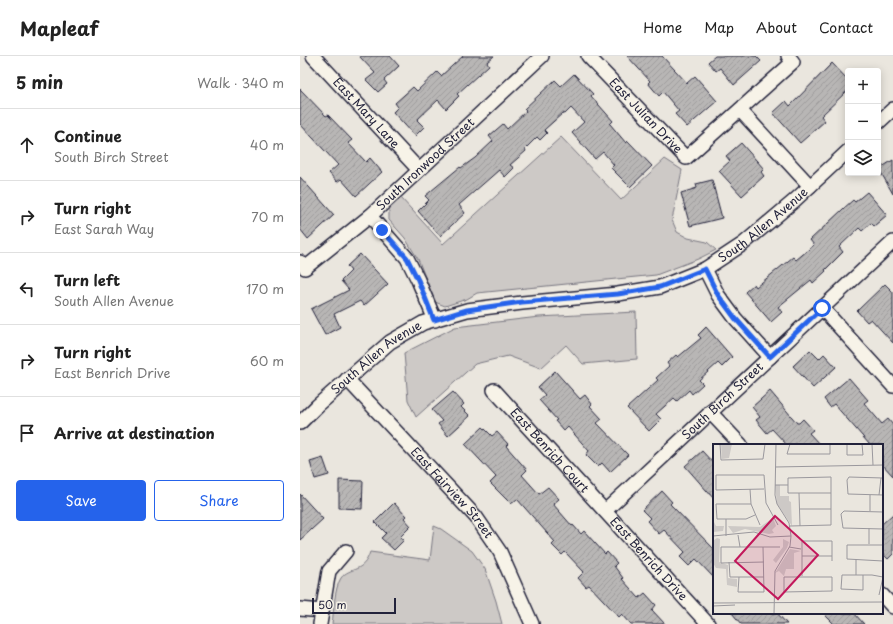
<!DOCTYPE html>
<meta charset="utf-8">
<style>
body{margin:0;font-family:"Playpen Sans",sans-serif;background:#f6f6f6;color:#222}
.controls{position:absolute;right:12px;top:12px;display:grid;overflow:hidden;border-radius:4px;box-shadow:0 2px 10px #0003}
.controls button{width:36px;height:36px;display:grid;place-items:center;padding:0;border:0;border-bottom:1px solid #e0e0e0;background:#fff;color:#222;font:20px sans-serif}
.scale{position:absolute;left:12px;bottom:10px;width:84px;box-sizing:border-box;padding-left:4px;border:2px solid #22223b;border-top:0;font-size:11px;line-height:14px;white-space:nowrap;color:#22223b;-webkit-text-stroke:3px #f7f3e8;paint-order:stroke}
.stop{position:absolute;width:12px;height:12px;margin:-9px;border:3px solid #2563eb;border-radius:50%;background:#fff}
.stop.end{background:#2563eb;border-color:#fff;box-shadow:0 1px 4px #0008}
.list{margin:0;padding:0;list-style:none}
h2{display:flex;justify-content:space-between;align-items:center;height:52px;margin:0;padding:0 16px;font-size:17px}
h2 small{font-size:13px;font-weight:400;color:#767676}
.list li{display:grid;grid-template-columns:26px 1fr auto;gap:12px;align-items:center;box-sizing:border-box;height:72px;padding:0 16px;border-top:1px solid #e0e0e0}
.list b{display:block;font-size:15px;white-space:nowrap}
.list p{margin:0;font-size:13px;white-space:nowrap;color:#767676}
.list em{font-size:13px;font-style:normal;color:#767676}
.actions{display:flex;gap:8px;padding:12px 16px}
.actions a{flex:1;padding:9px 0;border:1px solid #2563eb;border-radius:4px;text-align:center;font-size:14px;color:#2563eb}
.actions .main{background:#2563eb;color:#fff}
.icon{flex:none;width:22px;height:22px;fill:none;stroke:currentColor;stroke-width:2;stroke-linecap:round;stroke-linejoin:round}
.map{position:relative;flex:none;width:593px;height:568px;overflow:hidden}
header{display:flex;align-items:center;gap:24px;box-sizing:border-box;height:56px;padding:0 20px;background:#fff;border-bottom:1px solid #e0e0e0}
header strong{font-size:19px}
nav{display:flex;gap:22px;margin-inline-start:auto;font-size:14px}
main{display:flex}
aside{flex:1;background:#fff}
.map>svg:first-child{display:block}
.green{fill:#cdc9c6;stroke:#787680}
.building{fill:url(#building-hatch);stroke:#22223b}
.lines{fill:none;stroke-linecap:round;stroke-linejoin:round}
.minor-casing{stroke:#22223b;stroke-width:16}
.minor{stroke:#f7f3e8;stroke-width:13}
.route{stroke:#2563eb;stroke-width:5}
.labels{text-anchor:middle;stroke-width:3.5;stroke-linejoin:round;paint-order:stroke}
.street-label{font-size:12px;fill:#22223b;stroke:#f7f3e8}
.inset-road{fill:none;stroke:#9a989d;stroke-width:1}
.view{fill:#c2185b;fill-opacity:0.15;stroke:#c2185b;stroke-width:2}
.inset-edge{fill:none;stroke:#22223b;stroke-width:2}
</style>
<header>
<strong>Mapleaf</strong>
<nav><a>Home</a><a>Map</a><a>About</a><a>Contact</a></nav>
</header>
<main>
<aside>
<h2>5 min<small>Walk · 340 m</small></h2>
<ul class="list">
<li><svg class="icon" aria-label="ahead" viewBox="0 0 24 24"><path d="M12 20V5M6 11l6-6 6 6"/></svg><div><b>Continue</b><p>South Birch Street</p></div><em>40 m</em></li>
<li><svg class="icon" aria-label="right" viewBox="0 0 24 24"><path d="M7 20v-9h11M14 6l5 5-5 5"/></svg><div><b>Turn right</b><p>East Sarah Way</p></div><em>70 m</em></li>
<li><svg class="icon" aria-label="left" viewBox="0 0 24 24"><path d="M17 20v-9H6M10 6l-5 5 5 5"/></svg><div><b>Turn left</b><p>South Allen Avenue</p></div><em>170 m</em></li>
<li><svg class="icon" aria-label="right" viewBox="0 0 24 24"><path d="M7 20v-9h11M14 6l5 5-5 5"/></svg><div><b>Turn right</b><p>East Benrich Drive</p></div><em>60 m</em></li>
<li><svg class="icon" aria-label="arrive" viewBox="0 0 24 24"><path d="M6 21V4h12l-3 4 3 4H6"/></svg><div><b>Arrive at destination</b></div></li>
</ul>
<div class="actions"><a class="main">Save</a><a>Share</a></div>
</aside>
<div class="map">
<svg width="593" height="568" viewBox="0 0 593 568">
<defs>
<pattern id="building-hatch" width="6" height="6" patternUnits="userSpaceOnUse"><rect width="6" height="6" fill="#b8b6b5"/><path d="M-1 1l2-2M0 6l6-6M5 7l2-2" fill="none" stroke="#9e9c9d"/></pattern>
</defs>
<rect width="100%" height="100%" fill="#eae6de"/>
<filter id="ink" filterUnits="userSpaceOnUse"><feTurbulence type="fractalNoise" baseFrequency=".025" numOctaves="2"/><feDisplacementMap in="SourceGraphic" scale="8" xChannelSelector="R" yChannelSelector="G"/><feConvolveMatrix kernelMatrix="1 2 1 2 8 2 1 2 1" color-interpolation-filters="sRGB"/></filter>
<g filter="url(#ink)">
<path class="green" d="M 261,81 L 321,144 L 365,103 L 382,114 L 372,164 L 377,176 L 388,182 L 407,186 L 416,194 L 398,203 L 356,219 L 177,237 L 167,243 L 145,250 L 135,246 L 118,203 L 105,182 L 89,164 L 89,153 L 101,142 L 143,188 Z
M 336,256 L 337,303 L 283,308 L 266,289 L 241,312 L 208,300 L 175,308 L 116,361 L 108,344 L 104,297 L 155,271 L 239,261 Z
M 134,470 L 141,473 L 172,495 L 185,513 L 196,545 L 202,568 L 32,568 C 34,555 34,533 41,522 C 50,510 63,518 70,496 L 130,504 Z"/>
<path class="building" d="M 59,0 L 90,0 L 99,10 L 84,24 L 87,28 L 78,36 L 66,24 L 75,17 Z
M 163,0 L 194,0 L 187,6 L 189,9 L 157,38 L 159,40 L 146,53 L 138,44 L 117,64 L 124,71 L 115,80 L 93,56 L 98,51 L 95,47 L 113,31 L 117,35 L 137,16 L 141,20 Z
M 327,0 L 362,0 L 387,27 L 395,20 L 417,45 L 387,71 L 375,58 L 379,55 L 363,36 L 359,40 L 348,27 L 350,25 Z
M 415,0 L 456,0 L 461,5 L 434,29 L 420,12 L 416,15 L 408,6 Z
M 532,7 L 548,24 L 548,34 L 521,60 L 525,65 L 500,87 L 473,57 L 486,45 L 490,50 Z
M 274,18 L 293,38 L 291,40 L 313,65 L 310,68 L 326,87 L 328,85 L 352,110 L 330,131 L 311,112 L 314,109 L 303,96 L 295,103 L 272,77 L 284,66 L 271,52 L 265,58 L 263,57 L 244,74 L 247,77 L 240,84 L 237,81 L 225,93 L 226,95 L 210,109 L 214,112 L 205,121 L 199,114 L 159,149 L 165,157 L 140,180 L 118,155 L 129,144 L 125,140 L 160,111 L 161,112 L 175,102 L 193,85 L 189,80 L 203,68 L 207,73 L 226,55 L 224,53 L 255,24 L 261,30 Z
M 0,33 L 26,60 L 28,59 L 52,84 L 48,87 L 66,106 L 70,102 L 82,116 L 56,140 L 41,123 L 37,126 L 29,117 L 38,109 L 0,68 Z
M 441,87 L 464,113 L 461,116 L 464,120 L 442,140 L 419,115 L 430,105 L 426,100 Z
M 593,104 L 593,138 L 579,113 Z
M 0,121 L 34,159 L 8,183 L 0,173 Z
M 412,124 L 422,162 L 390,170 L 381,137 L 397,132 L 396,128 Z
M 567,136 L 587,159 L 574,170 L 571,167 L 562,175 L 559,172 L 539,191 L 543,196 L 525,214 L 526,215 L 513,227 L 511,224 L 478,251 L 482,256 L 471,266 L 445,236 L 454,228 L 456,231 L 493,201 L 496,204 L 514,189 L 510,184 L 543,153 L 553,144 L 555,146 Z
M 60,198 L 88,228 L 64,250 L 60,245 L 34,258 L 40,271 L 25,279 L 11,253 L 49,234 L 41,225 L 51,215 L 47,210 Z
M 585,228 L 593,236 L 593,287 L 571,263 L 567,266 L 557,255 Z
M 406,271 L 432,301 L 422,311 L 418,307 L 399,324 L 403,328 L 392,338 L 389,334 L 377,345 L 374,342 L 356,358 L 361,363 L 349,375 L 327,352 L 358,324 L 356,322 L 369,310 L 367,307 L 376,299 L 378,301 L 401,282 L 398,279 Z
M 510,294 L 519,303 L 524,298 L 536,311 L 513,332 L 493,310 Z
M 255,315 L 280,343 L 285,339 L 292,348 L 290,350 L 302,363 L 297,367 L 328,399 L 310,416 L 302,407 L 298,411 L 286,399 L 289,395 L 268,371 L 264,375 L 255,365 L 257,364 L 239,344 L 245,339 L 238,331 Z
M 549,322 L 568,344 L 564,347 L 582,368 L 588,363 L 593,369 L 593,420 L 582,408 L 582,389 L 570,389 L 534,348 L 530,351 L 524,343 Z
M 470,335 L 497,367 L 499,367 L 503,363 L 513,374 L 509,377 L 520,389 L 487,389 L 472,373 L 467,377 L 456,364 L 460,361 L 452,351 Z
M 153,336 L 164,348 L 161,351 L 170,360 L 148,380 L 138,368 L 142,365 L 132,354 Z
M 183,371 L 192,380 L 197,376 L 208,388 L 206,390 L 227,414 L 222,419 L 239,438 L 248,431 L 259,443 L 253,448 L 272,470 L 273,469 L 281,478 L 284,475 L 305,498 L 307,496 L 317,507 L 314,510 L 323,522 L 322,523 L 339,542 L 345,537 L 356,549 L 352,554 L 365,568 L 331,568 L 322,558 L 319,561 L 289,529 L 286,531 L 278,522 L 284,516 L 265,496 L 262,499 L 252,489 L 255,486 L 217,443 L 211,448 L 190,427 L 196,421 L 165,388 Z
M 402,395 L 414,408 L 414,443 L 385,410 Z
M 23,402 L 29,419 L 15,423 L 10,406 Z
M 39,424 L 63,425 L 62,453 L 39,452 Z
M 362,435 L 372,446 L 370,448 L 414,493 L 414,522 L 396,503 L 389,510 L 380,501 L 385,496 L 364,474 L 359,478 L 347,465 L 350,462 L 342,454 Z
M 0,438 L 23,463 L 0,484 Z
M 94,447 L 106,460 L 104,462 L 111,470 L 100,481 L 104,484 L 94,494 L 81,482 L 86,477 L 75,466 Z
M 593,458 L 593,498 L 588,503 L 582,497 L 582,468 Z
M 432,557 L 477,557 L 487,568 L 441,568 Z
M 523,557 L 554,557 L 564,568 L 534,568 Z"/>
<g class="lines">
<g class="minor-casing">
<g id="minor">
<path id="s1" d="M 13,0 L 119,114"/>
<path id="s2" d="M 288,0 L 386,102 L 493,6 L 488,0"/>
<path d="M 440,54 L 510,130"/>
<path d="M 578,67 L 593,53"/>
<path d="M 70,160 L 107,202 L 118,224 L 135,264"/>
<path id="s3" d="M 0,206 L 5,212 L 70,160 L 242,0"/>
<path d="M 405,213 L 418,239 L 435,262 L 470,301"/>
<path d="M 522,252 L 593,330"/>
<path id="s4" d="M 47,323 L 176,461 L 200,496 L 232,568"/>
<path id="s5" d="M 194,334 L 408,568"/>
<path d="M 410,356 L 441,389"/>
<path id="s6" d="M 0,367 L 17,350 L 90,286 L 123,267 L 167,254 L 222,247 L 318,238 L 360,231 L 405,213 L 443,188 L 494,145 L 548,95"/>
<path id="s7" d="M 305,455 L 593,186"/>
<path d="M 582,539 L 593,551"/>
<path d="M 0,553 L 22,555"/>
<path d="M 20,568 L 29,515 L 46,495"/>
</g>
</g>
<use href="#minor" class="minor"/>
</g>
</g>
<g class="lines" filter="url(#ink)">
<path class="route" d="M 82,174 L 107,202 L 118,224 L 134,264 L 167,254 L 222,246 L 318,238 L 360,231 L 405,213 L 418,239 L 435,262 L 470,301 L 522,252"/>
</g>
<g class="labels">
<g class="street-label">
<text dy="4" stroke="none"><textPath href="#s1" startOffset="78">East Mary Lane</textPath></text>
<text dy="4" stroke="none"><textPath href="#s2" startOffset="83">East Julian Drive</textPath></text>
<text dy="4" stroke="none"><textPath href="#s3" startOffset="167">South Ironwood Street</textPath></text>
<text dy="4" stroke="none"><textPath href="#s6" startOffset="521">South Allen Avenue</textPath></text>
<text dy="4" stroke="none"><textPath href="#s6" startOffset="101">South Allen Avenue</textPath></text>
<text dy="4" stroke="none"><textPath href="#s7" startOffset="161">South Birch Street</textPath></text>
<text dy="4" stroke="none"><textPath href="#s5" startOffset="82">East Benrich Court</textPath></text>
<text dy="4" stroke="none"><textPath href="#s4" startOffset="155">East Fairview Street</textPath></text>
<text dy="4" stroke="none"><textPath href="#s5" startOffset="229">East Benrich Drive</textPath></text>
</g>
</g>
<g transform="translate(413 388)">
<rect width="170" height="170" fill="#eae6de"/>
<path d="M 8,0 L 19,0 L 16,14 L 9,15 ZM 62,41 L 67,41 L 67,52 L 76,52 L 76,57 L 78,58 L 79,82 L 64,60 ZM 60,74 L 63,82 L 59,86 L 61,89 L 56,90 L 32,85 L 20,89 L 15,82 L 47,83 ZM 0,76 L 3,82 L 11,82 L 10,87 L 0,88 ZM 4,94 L 7,95 L 6,118 L 15,121 L 15,134 L 24,135 L 24,143 L 14,141 L 13,125 L 3,124 L 0,119 L 0,97 ZM 70,95 L 76,98 L 74,104 L 63,119 L 60,116 L 70,103 ZM 77,105 L 88,107 L 81,109 L 81,125 L 73,125 L 71,132 L 66,127 L 62,129 Z" fill="#cdc9c6"/>
<path class="inset-road" d="M 7,0 L 8,16 L 50,15 L 52,0M 77,0 L 74,10 L 117,10 L 117,0M 134,0 L 134,11 L 150,11 L 149,0M 159,0 L 160,21M 62,23 L 170,21M 170,34 L 136,33 L 134,36 L 135,50 L 170,51M 62,41 L 75,41M 37,45 L 38,60 L 47,81M 51,45 L 3,46 L 3,31 L 51,31 L 53,59 L 65,81M 86,49 L 87,82M 166,51 L 168,34M 38,60 L 3,60 L 4,75 L 33,75 L 42,71M 87,65 L 118,65M 157,67 L 157,51M 170,68 L 131,67 L 128,70 L 130,84 L 170,85M 13,75 L 13,92M 77,82 L 118,81 L 118,33 L 75,34 L 75,49 L 118,49M 25,91 L 27,103M 0,92 L 41,88 L 57,93 L 78,92M 156,100 L 156,84M 170,101 L 134,101 L 134,115 L 170,117M 76,103 L 88,105M 89,112 L 119,112M 143,115 L 143,131M 16,118 L 17,133 L 51,133M 51,118 L 8,119 L 8,103 L 67,103M 150,131 L 150,146 L 128,145 L 129,131 L 159,131 L 170,133M 89,132 L 89,97 L 119,97 L 119,117M 26,133 L 25,148 L 51,148 L 50,103M 71,133 L 119,133 L 119,147 L 71,148 ZM 166,151 L 170,133M 0,159 L 170,158M 0,162 L 22,161M 61,170 L 62,127 L 77,102 L 78,92 L 76,79 L 64,60 L 62,51 L 63,0"/>
<path class="view" d="M 62,72 L 105,111 L 65,155 L 22,117 Z"/>
<rect width="170" height="170" class="inset-edge"/>
</g>
</svg>
<div class="controls">
<button>+</button>
<button>−</button>
<button><svg class="icon" aria-label="layers" viewBox="0 0 24 24"><path d="M12 4l9 5-9 5-9-5zM3 14l9 5 9-5"/></svg></button>
</div>
<div class="scale">50 m</div>
<div class="stop" style="left:522px;top:252px"></div>
<div class="stop end" style="left:82px;top:174px"></div>
</div>
</main>
